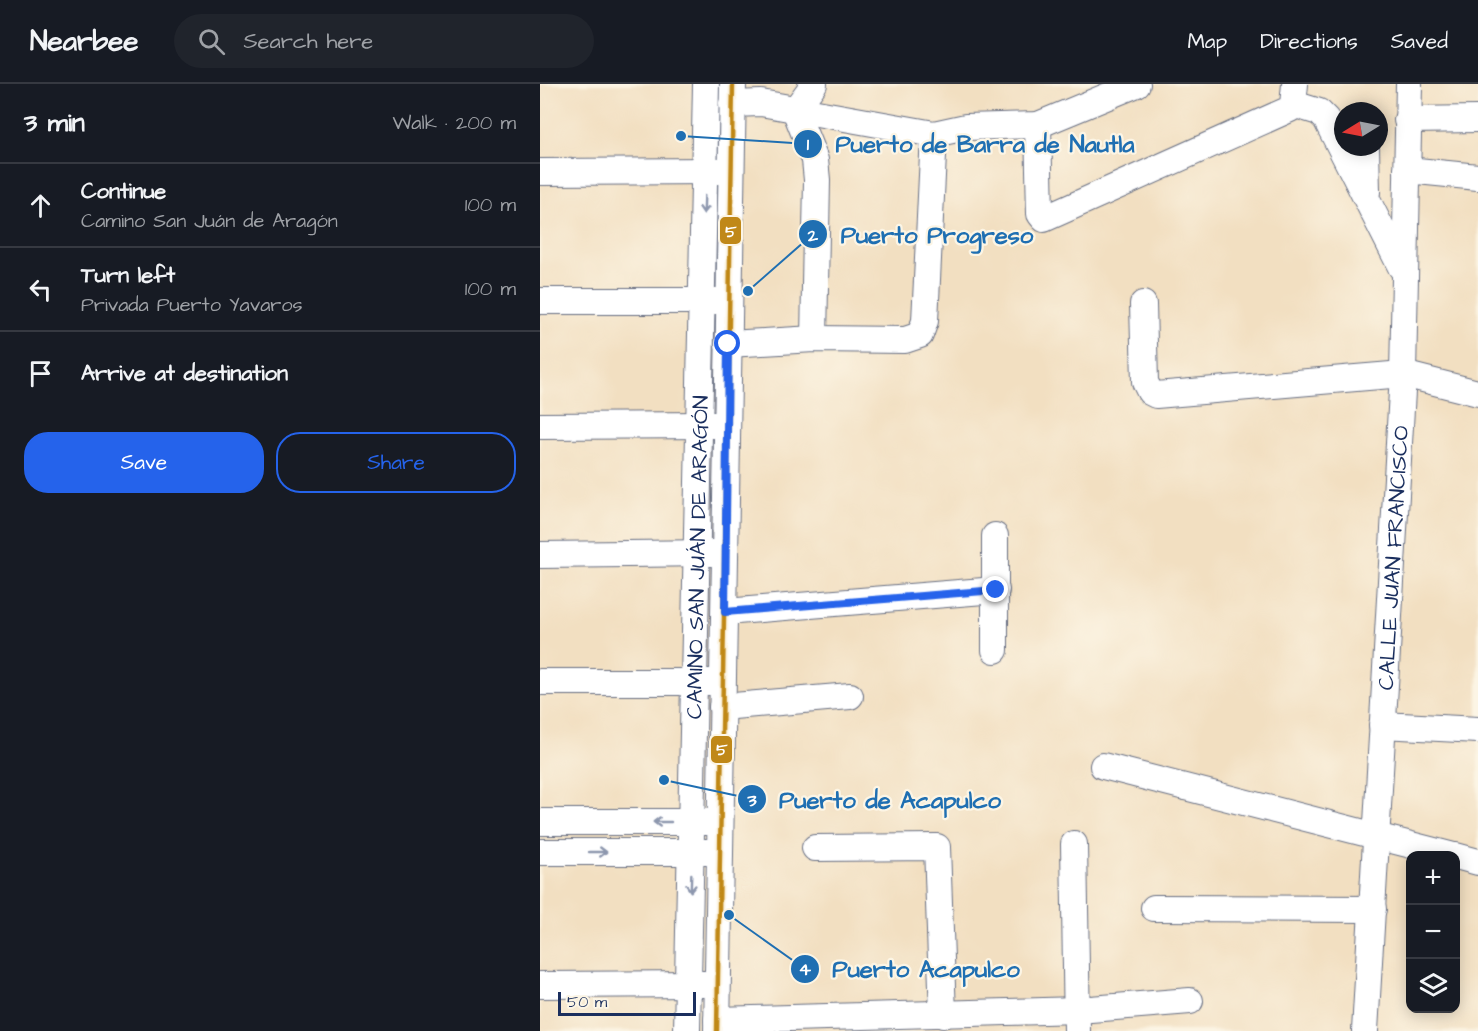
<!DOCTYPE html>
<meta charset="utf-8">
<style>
body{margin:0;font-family:"Architects Daughter",sans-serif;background:#20242c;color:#f1f3f6}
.controls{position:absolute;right:18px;bottom:18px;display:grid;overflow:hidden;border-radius:12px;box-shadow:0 3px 15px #0003}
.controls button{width:54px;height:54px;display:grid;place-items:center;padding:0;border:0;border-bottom:2px solid #363941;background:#171b24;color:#f1f3f6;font:30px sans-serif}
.compass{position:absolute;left:794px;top:18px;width:54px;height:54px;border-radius:50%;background:#171b24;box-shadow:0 3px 15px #0003;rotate:260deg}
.scale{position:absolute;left:18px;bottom:15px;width:138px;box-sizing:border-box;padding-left:6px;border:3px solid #1b2f5e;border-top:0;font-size:16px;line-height:21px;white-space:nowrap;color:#1b2f5e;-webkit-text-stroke:4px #fcf5e5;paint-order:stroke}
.stop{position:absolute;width:18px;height:18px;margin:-14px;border:4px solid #2563eb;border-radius:50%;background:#fff}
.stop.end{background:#2563eb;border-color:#fff;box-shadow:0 2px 6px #0008}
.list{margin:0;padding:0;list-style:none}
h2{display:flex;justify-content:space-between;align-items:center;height:78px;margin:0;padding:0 24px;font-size:26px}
h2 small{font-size:20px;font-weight:400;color:#9ea1a6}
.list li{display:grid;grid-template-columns:39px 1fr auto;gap:18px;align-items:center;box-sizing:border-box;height:84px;padding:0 24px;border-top:2px solid #363941}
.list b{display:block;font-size:22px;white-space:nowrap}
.list p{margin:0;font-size:20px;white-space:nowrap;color:#9ea1a6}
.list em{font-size:20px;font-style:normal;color:#9ea1a6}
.actions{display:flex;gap:12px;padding:18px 24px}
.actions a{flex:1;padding:14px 0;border:2px solid #2563eb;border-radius:24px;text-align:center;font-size:21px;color:#2563eb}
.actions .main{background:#2563eb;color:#fff}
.icon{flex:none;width:33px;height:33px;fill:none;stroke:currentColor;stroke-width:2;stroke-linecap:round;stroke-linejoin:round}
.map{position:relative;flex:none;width:938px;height:947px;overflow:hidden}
header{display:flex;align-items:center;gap:36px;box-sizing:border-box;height:84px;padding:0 30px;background:#171b24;border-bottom:2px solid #363941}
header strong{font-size:28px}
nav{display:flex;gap:33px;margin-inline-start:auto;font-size:21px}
.search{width:420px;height:54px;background:#20242c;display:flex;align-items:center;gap:15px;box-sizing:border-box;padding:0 21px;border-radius:33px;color:#9ea1a6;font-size:22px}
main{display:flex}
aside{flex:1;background:#171b24}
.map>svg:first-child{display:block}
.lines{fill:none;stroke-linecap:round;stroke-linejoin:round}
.minor-casing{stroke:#666d81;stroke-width:28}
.minor{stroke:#fff;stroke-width:26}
.bus-1-casing{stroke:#fcf5e5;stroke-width:9}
.bus-1{stroke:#c08818;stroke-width:4.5}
.oneway{stroke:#8d97ae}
.route{stroke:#2563eb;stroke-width:8}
.labels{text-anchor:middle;stroke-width:4.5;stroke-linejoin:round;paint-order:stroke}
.street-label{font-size:22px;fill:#1b2f5e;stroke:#fcf5e5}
.leader{fill:none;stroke:#1f6fb2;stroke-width:2}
.callout-dot{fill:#1f6fb2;stroke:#fcf5e5;stroke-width:2}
.mark-label{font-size:18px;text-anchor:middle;font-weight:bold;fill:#fff}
.callout-label{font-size:24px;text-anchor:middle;font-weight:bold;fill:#1f6fb2;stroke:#fcf5e5;stroke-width:4.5;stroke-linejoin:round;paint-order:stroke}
.line-badge{stroke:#fcf5e5;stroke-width:2}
.badge-label{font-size:16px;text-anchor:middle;font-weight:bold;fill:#fff}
</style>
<header>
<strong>Nearbee</strong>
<div class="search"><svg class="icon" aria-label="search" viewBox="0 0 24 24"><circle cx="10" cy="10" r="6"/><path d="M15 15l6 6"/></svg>Search here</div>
<nav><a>Map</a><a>Directions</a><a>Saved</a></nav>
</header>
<main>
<aside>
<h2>3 min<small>Walk · 200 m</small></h2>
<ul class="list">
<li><svg class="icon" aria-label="ahead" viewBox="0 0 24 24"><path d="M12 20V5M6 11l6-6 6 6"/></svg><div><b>Continue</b><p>Camino San Juán de Aragón</p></div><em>100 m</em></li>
<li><svg class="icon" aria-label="left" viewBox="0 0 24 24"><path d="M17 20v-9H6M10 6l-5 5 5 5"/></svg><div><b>Turn left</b><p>Privada Puerto Yavaros</p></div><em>100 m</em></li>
<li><svg class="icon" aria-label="arrive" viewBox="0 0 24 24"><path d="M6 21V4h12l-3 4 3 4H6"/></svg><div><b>Arrive at destination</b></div></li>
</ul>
<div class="actions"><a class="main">Save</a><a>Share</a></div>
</aside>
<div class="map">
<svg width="938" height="947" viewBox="0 0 938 947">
<rect width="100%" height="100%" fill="#fcf5e5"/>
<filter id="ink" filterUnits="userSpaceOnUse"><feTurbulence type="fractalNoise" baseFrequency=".0167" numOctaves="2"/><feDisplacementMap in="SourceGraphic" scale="12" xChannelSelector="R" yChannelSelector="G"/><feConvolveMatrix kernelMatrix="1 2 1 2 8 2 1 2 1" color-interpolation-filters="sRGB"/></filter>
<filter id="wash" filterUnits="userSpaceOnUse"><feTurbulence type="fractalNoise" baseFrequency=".008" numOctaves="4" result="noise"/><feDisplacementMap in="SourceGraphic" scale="24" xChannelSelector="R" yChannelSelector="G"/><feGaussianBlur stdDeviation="1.35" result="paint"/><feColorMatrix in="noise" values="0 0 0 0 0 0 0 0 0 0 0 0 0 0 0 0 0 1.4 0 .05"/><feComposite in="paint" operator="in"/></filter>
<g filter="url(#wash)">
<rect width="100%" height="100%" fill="#f2dfc1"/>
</g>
<g filter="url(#ink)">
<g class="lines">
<g class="minor-casing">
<g id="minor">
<path d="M 274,0 L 255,26 L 275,76 L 277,96 L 274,255"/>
<path d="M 192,20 L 221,19 L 394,50 L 426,43 L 498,41 L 597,0"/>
<path d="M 753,20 L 779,28 L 786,35 L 861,183"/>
<path d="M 867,36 L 938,35"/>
<path d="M 498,41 L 500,130 L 504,135 L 750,25 L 753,21 L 755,0"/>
<path d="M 826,63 L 827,108"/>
<path d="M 867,86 L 938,93"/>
<path d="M 0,88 L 180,87"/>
<path d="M 0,217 L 177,217"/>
<path d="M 603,220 L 605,298 L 610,308 L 616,311 L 863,290 L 938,309"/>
<path d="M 188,260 L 274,255 L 365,256 L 380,251 L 385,237 L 394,50"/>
<path d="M 0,342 L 175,341"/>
<path d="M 0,471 L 174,469"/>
<path d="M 185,528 L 456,506"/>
<path d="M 455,566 L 455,452"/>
<path d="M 0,598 L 171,598"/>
<path d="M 182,623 L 310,612"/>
<path d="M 842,641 L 938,646"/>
<path d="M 563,682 L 914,772"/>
<path d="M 0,738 L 169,738"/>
<path d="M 534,760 L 537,947"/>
<path d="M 275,764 L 397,763 L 403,931"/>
<path d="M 0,768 L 168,768"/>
<path d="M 916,772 L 938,778"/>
<path d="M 614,824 L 833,825"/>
<path d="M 0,901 L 164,900"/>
<path d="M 177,936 L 538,926 L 650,917"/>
<path id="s1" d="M 147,947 L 166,0"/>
<path d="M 177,947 L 193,0"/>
<path id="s2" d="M 825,947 L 863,290 L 869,0"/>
</g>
</g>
<use href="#minor" class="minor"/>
<g class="bus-1-casing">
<path id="bus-1" d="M 177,947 L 193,0"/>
</g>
<use href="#bus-1" class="bus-1"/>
</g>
<defs><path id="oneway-shaft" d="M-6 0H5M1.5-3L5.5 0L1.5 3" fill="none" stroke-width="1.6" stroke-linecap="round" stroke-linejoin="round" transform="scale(1.5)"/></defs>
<g class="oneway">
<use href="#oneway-shaft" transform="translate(164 121) rotate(92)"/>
<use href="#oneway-shaft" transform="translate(122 738) rotate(180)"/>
<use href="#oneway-shaft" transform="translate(58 768)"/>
<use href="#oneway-shaft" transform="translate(151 799) rotate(92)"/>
</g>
</g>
<g class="lines" filter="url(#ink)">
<path class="route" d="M 188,260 L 185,528 L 456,506"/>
</g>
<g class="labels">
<g class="street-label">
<text dy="8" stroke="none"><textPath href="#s1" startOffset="474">CAMINO SAN JUÁN DE ARAGÓN</textPath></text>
<text dy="8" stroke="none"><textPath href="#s2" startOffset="474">CALLE JUAN FRANCISCO</textPath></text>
</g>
</g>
<path class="leader" d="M141 52L268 60M208 207L273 150M124 696L212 715M189 831L265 885"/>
<g class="callout-dot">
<circle cx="141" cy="52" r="6"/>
<circle cx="208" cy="207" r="6"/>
<circle cx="124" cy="696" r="6"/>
<circle cx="189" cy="831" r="6"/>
<circle cx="268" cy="60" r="15"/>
<circle cx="273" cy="150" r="15"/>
<circle cx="212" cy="715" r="15"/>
<circle cx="265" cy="885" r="15"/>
</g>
<g class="mark-label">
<text x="268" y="66">1</text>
<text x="273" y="157">2</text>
<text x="212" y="722">3</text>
<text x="265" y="891">4</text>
</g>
<g class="callout-label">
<text x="445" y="68">Puerto de Barra de Nautla</text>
<text x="397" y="159">Puerto Progreso</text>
<text x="350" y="724">Puerto de Acapulco</text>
<text x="386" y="893">Puerto Acapulco</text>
</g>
<g class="line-badge">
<rect x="179" y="132" width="23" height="29" rx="6" fill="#c08818"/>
<rect x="170" y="651" width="23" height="29" rx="6" fill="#c08818"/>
</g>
<g class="badge-label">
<text x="191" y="153">5</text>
<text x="182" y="671">5</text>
</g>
</svg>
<div class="controls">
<button>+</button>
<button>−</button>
<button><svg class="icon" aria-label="layers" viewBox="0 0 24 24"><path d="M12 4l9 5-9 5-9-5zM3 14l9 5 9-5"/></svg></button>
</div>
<svg class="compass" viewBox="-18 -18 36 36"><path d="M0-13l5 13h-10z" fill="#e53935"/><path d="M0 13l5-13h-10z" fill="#9ea1a6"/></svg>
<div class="scale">50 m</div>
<div class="stop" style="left:188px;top:260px"></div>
<div class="stop end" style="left:456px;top:506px"></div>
</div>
</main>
